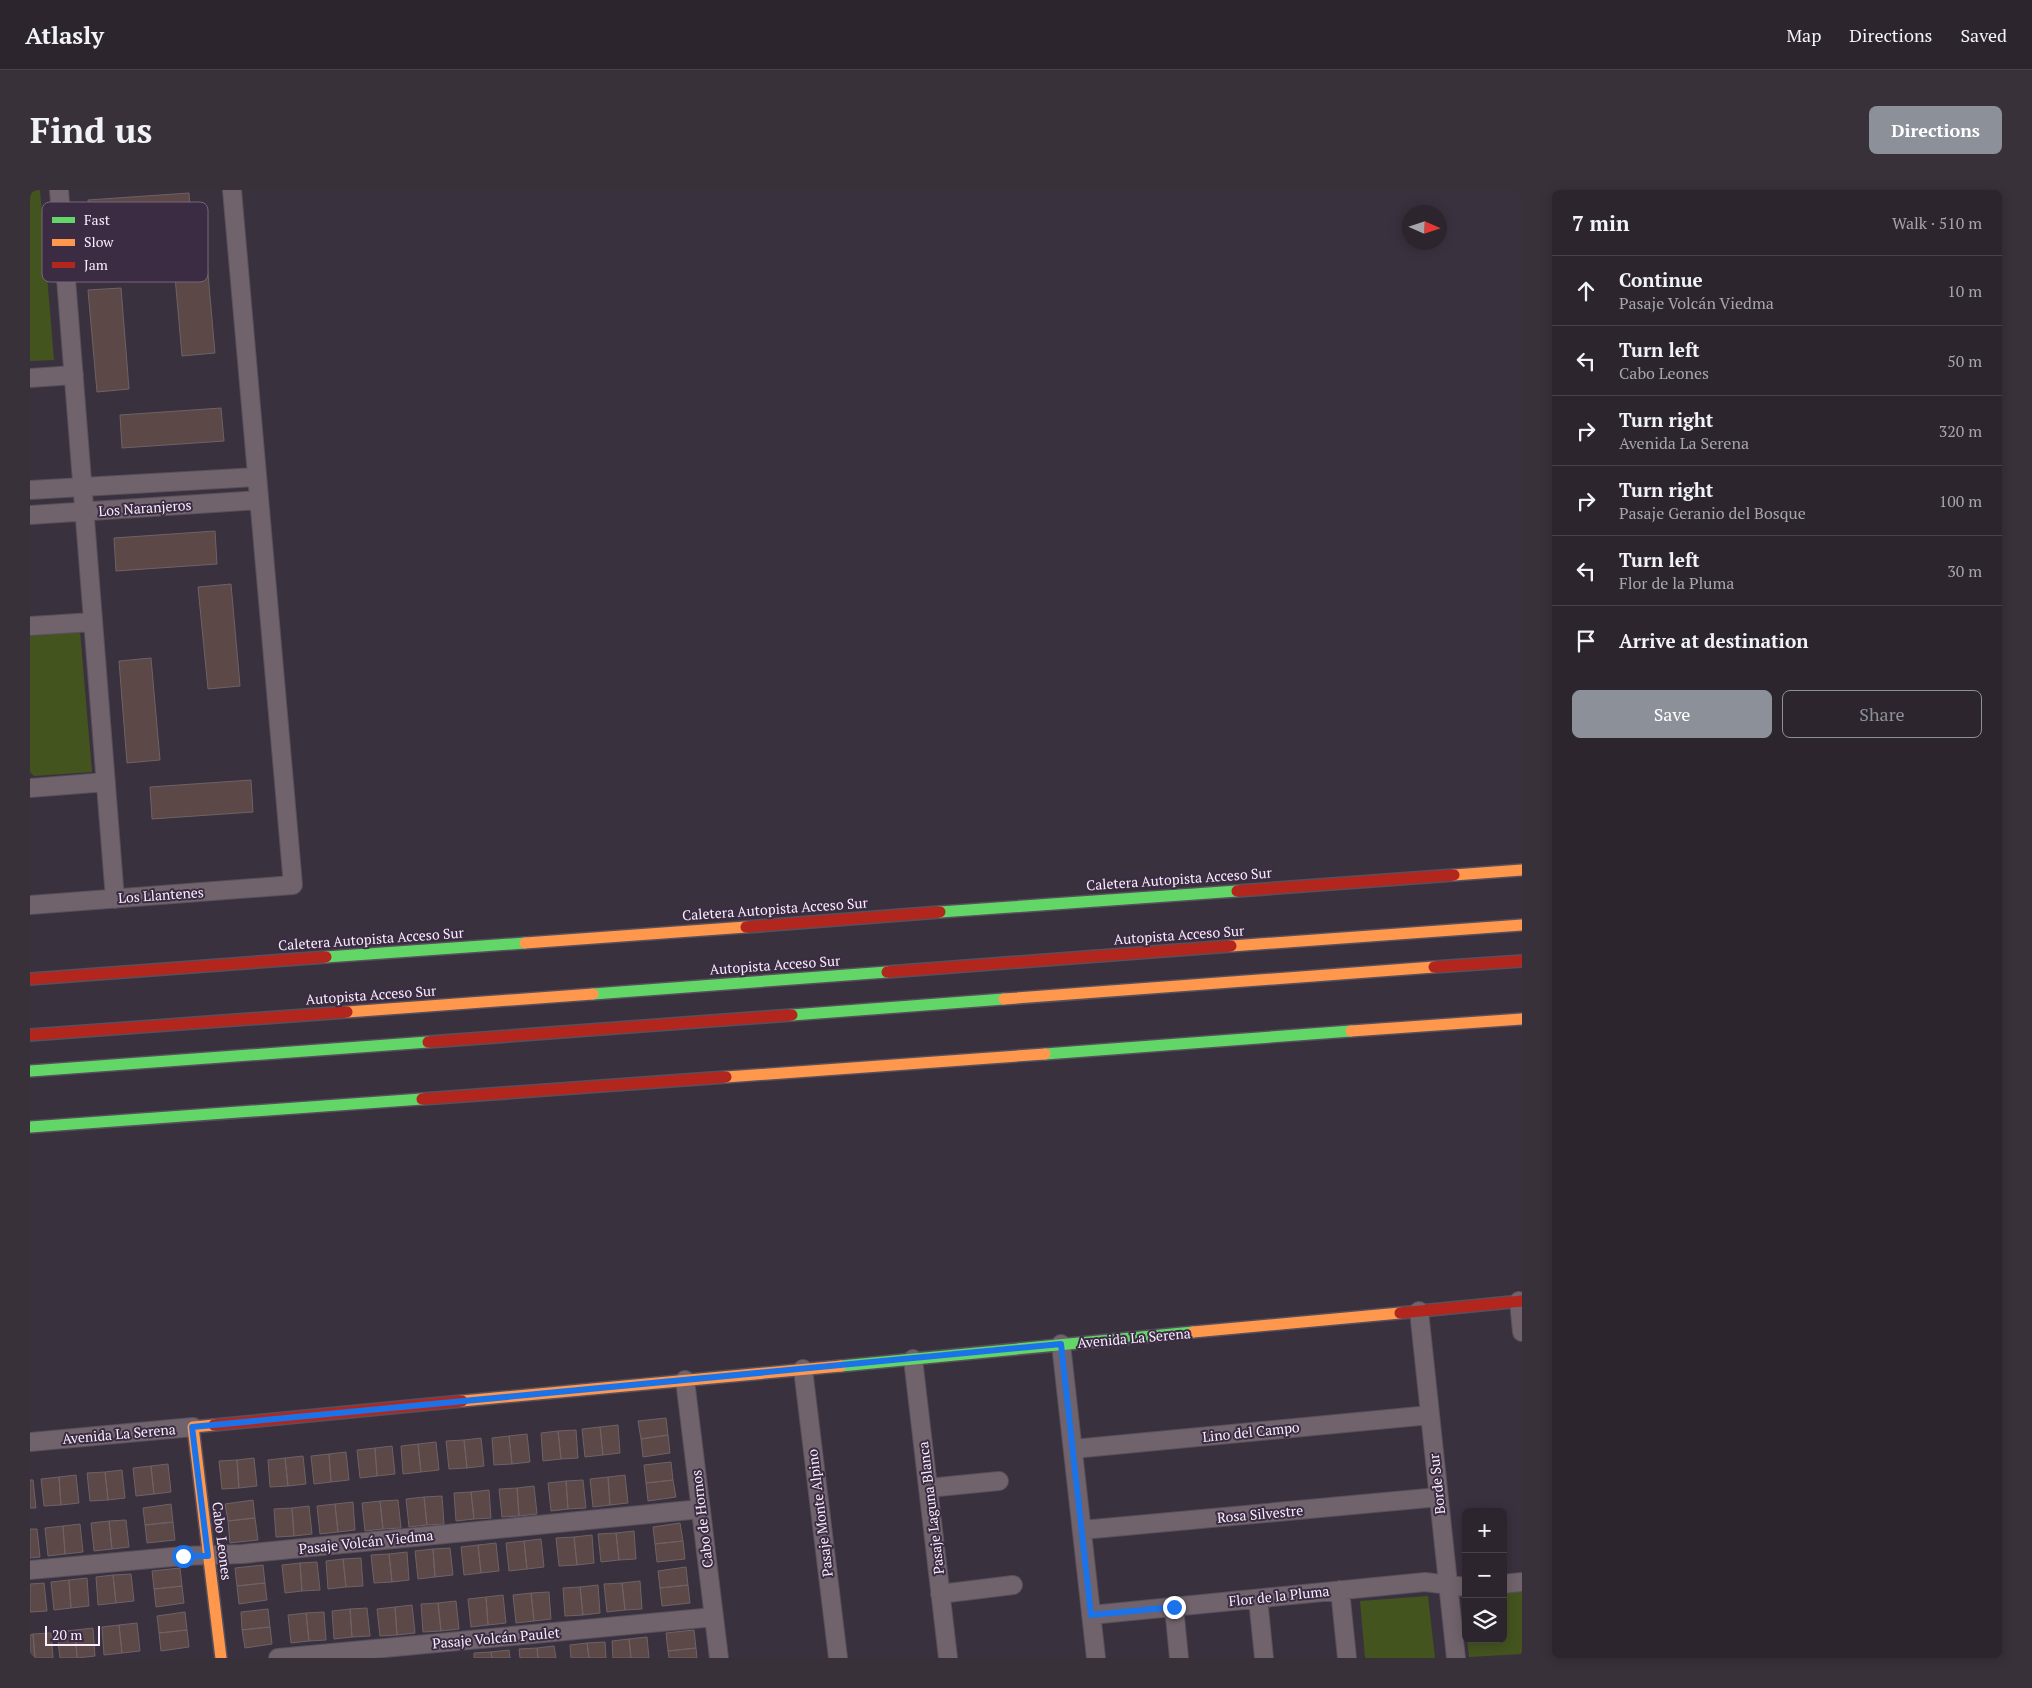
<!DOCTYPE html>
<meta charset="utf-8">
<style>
body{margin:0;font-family:"PT Serif",serif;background:#38313a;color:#f1f3f6}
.controls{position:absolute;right:15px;bottom:15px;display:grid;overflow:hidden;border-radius:8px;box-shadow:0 2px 12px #0003}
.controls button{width:45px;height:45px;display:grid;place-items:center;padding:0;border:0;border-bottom:1px solid #48424a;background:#2c252e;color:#f1f3f6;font:25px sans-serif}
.compass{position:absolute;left:1372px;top:15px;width:45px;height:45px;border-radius:50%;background:#2c252e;box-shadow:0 2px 12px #0003;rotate:93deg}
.scale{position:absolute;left:15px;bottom:12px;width:55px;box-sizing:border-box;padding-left:5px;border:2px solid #f7edfc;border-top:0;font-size:14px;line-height:18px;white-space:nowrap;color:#f7edfc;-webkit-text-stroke:4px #3c2c43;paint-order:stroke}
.stop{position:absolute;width:15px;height:15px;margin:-11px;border:4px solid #1a73e8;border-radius:50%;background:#fff}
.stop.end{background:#1a73e8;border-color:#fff;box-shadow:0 1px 5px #0008}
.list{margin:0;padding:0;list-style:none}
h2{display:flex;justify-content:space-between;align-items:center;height:65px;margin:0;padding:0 20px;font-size:21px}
h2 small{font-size:16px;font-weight:400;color:#a6a5aa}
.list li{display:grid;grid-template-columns:32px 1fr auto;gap:15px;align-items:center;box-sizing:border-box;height:70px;padding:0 20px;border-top:1px solid #48424a}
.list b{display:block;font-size:19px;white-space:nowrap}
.list p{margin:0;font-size:16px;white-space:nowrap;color:#a6a5aa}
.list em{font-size:16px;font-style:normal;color:#a6a5aa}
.actions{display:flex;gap:10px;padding:15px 20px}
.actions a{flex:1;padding:11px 0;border:1px solid #8c9099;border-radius:8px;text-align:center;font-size:18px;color:#8c9099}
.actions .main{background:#8c9099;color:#fff}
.icon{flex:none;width:28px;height:28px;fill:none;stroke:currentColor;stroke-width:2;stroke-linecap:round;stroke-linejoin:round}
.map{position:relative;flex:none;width:1492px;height:1468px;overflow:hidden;border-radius:8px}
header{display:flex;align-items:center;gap:30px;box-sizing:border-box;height:70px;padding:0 25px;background:#2c252e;border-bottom:1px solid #48424a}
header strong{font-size:24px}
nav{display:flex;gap:28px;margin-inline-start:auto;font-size:18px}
.intro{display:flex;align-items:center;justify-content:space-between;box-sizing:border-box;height:120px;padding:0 30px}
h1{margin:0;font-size:35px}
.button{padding:12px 22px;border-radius:8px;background:#8c9099;color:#fff;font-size:18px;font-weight:700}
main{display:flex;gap:30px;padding:0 30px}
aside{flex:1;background:#2c252e;border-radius:8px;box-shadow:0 2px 12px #0003}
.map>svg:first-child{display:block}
.green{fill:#44541f}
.building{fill:#5d4848;stroke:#6d6266}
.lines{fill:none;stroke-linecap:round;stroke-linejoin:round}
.street-casing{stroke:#57505c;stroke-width:20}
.fast-casing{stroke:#57505c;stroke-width:14}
.slow-casing{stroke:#57505c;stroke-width:14}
.jam-casing{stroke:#57505c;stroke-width:14}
.street{stroke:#71636b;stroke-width:18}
.fast{stroke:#63d668;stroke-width:11}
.slow{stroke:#ff974d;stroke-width:11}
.jam{stroke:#b3261e;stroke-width:11}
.route{stroke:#1a73e8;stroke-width:6}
.labels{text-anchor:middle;stroke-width:4;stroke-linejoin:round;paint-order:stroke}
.street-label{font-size:14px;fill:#f7edfc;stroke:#3c2c43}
.key{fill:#3c2c43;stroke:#74667a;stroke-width:1}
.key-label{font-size:14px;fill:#f7edfc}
</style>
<header>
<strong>Atlasly</strong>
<nav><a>Map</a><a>Directions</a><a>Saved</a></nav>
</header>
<div class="intro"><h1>Find us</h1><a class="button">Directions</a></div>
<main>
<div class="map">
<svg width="1492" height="1468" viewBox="0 0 1492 1468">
<rect width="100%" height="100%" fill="#3a313e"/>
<path class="green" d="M 0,0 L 10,0 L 24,170 L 0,171 Z
M 50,441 L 62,582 L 4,586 L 0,582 L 0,446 Z
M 1492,1399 L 1492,1464 L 1439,1467 L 1437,1449 L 1473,1449 L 1473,1401 Z
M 1398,1406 L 1405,1468 L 1335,1468 L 1330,1411 Z"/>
<path class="building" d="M 159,3 L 161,36 L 60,43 L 58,10 Z
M 176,61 L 185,163 L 152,166 L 143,64 Z
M 91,98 L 99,199 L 67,202 L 58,100 Z
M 191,218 L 194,251 L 92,258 L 90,225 Z
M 185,341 L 187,374 L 86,381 L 84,348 Z
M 201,394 L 210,496 L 178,499 L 168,397 Z
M 121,468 L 130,570 L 97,573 L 89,471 Z
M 221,590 L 223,622 L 122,629 L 120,597 Z
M 636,1228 L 638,1245 L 611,1249 L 608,1231 Z
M 588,1235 L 590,1263 L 573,1265 L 570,1237 Z
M 570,1237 L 573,1265 L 555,1267 L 552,1239 Z
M 546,1240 L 548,1268 L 531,1269 L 528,1241 Z
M 528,1241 L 531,1269 L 513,1271 L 511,1243 Z
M 497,1244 L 500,1272 L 482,1274 L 479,1246 Z
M 638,1245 L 640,1263 L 613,1267 L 611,1249 Z
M 479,1246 L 482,1274 L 464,1275 L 462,1248 Z
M 451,1248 L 454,1276 L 437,1278 L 434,1250 Z
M 434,1250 L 437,1278 L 419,1279 L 416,1251 Z
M 406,1252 L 409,1280 L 391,1282 L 388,1254 Z
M 388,1254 L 391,1282 L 373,1284 L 371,1256 Z
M 362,1256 L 365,1284 L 347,1286 L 345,1258 Z
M 345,1258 L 347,1286 L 330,1288 L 327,1260 Z
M 316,1262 L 319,1290 L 301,1292 L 299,1264 Z
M 299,1264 L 301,1292 L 284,1294 L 281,1266 Z
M 273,1266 L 276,1294 L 258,1296 L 255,1268 Z
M 224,1268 L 227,1296 L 209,1298 L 207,1270 Z
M 255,1268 L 258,1296 L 240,1297 L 238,1270 Z
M 207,1270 L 209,1298 L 192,1299 L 189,1271 Z
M 641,1272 L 643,1290 L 616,1293 L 614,1275 Z
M 138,1274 L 141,1302 L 124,1304 L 121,1276 Z
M 121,1276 L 124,1304 L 106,1306 L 103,1278 Z
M 92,1280 L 95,1308 L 78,1310 L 75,1282 Z
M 75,1282 L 78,1310 L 60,1311 L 57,1283 Z
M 46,1285 L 49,1313 L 31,1315 L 29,1287 Z
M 595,1285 L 598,1313 L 580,1315 L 578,1287 Z
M 29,1287 L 31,1315 L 14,1316 L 11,1289 Z
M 578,1287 L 580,1315 L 563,1317 L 560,1289 Z
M 0,1290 L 3,1290 L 6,1318 L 0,1318 Z
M 553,1290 L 556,1318 L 538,1319 L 536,1291 Z
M 643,1290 L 646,1307 L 618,1311 L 616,1293 Z
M 536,1291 L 538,1319 L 521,1321 L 518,1293 Z
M 504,1296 L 507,1324 L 489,1326 L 487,1298 Z
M 487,1298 L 489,1326 L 472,1327 L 469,1299 Z
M 459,1300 L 461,1328 L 444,1329 L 441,1302 Z
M 441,1302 L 444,1329 L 426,1331 L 424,1303 Z
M 412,1306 L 414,1334 L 397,1335 L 394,1307 Z
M 394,1307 L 397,1335 L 379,1337 L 376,1309 Z
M 223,1310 L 225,1328 L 198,1331 L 195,1314 Z
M 368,1310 L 371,1338 L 353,1339 L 350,1311 Z
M 350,1311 L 353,1339 L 335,1341 L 332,1313 Z
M 323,1312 L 325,1340 L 308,1342 L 305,1314 Z
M 141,1314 L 143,1332 L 115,1335 L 113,1318 Z
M 305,1314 L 308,1342 L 290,1344 L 287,1316 Z
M 279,1316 L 282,1344 L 264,1346 L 262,1318 Z
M 262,1318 L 264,1346 L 246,1347 L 244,1319 Z
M 225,1328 L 228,1350 L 200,1353 L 198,1331 Z
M 96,1330 L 99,1357 L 82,1359 L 79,1331 Z
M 79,1331 L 82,1359 L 64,1361 L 61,1333 Z
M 143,1332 L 145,1350 L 117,1353 L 115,1335 Z
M 650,1333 L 653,1351 L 625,1354 L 623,1337 Z
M 50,1334 L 53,1362 L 35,1364 L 33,1336 Z
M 33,1336 L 35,1364 L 18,1366 L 15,1338 Z
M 0,1339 L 7,1339 L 10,1367 L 0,1368 Z
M 604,1341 L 606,1369 L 589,1370 L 586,1343 Z
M 586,1343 L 589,1370 L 571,1372 L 568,1344 Z
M 562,1345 L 564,1373 L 547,1375 L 544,1347 Z
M 544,1347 L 547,1375 L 529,1376 L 526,1348 Z
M 511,1349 L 514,1377 L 497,1379 L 494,1351 Z
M 494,1351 L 497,1379 L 479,1381 L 476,1353 Z
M 653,1351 L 655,1369 L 627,1372 L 625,1354 Z
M 466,1353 L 469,1381 L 451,1383 L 448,1355 Z
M 448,1355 L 451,1383 L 434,1385 L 431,1357 Z
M 420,1358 L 423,1385 L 405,1387 L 403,1359 Z
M 403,1359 L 405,1387 L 388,1389 L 385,1361 Z
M 377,1362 L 379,1390 L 362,1392 L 359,1364 Z
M 359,1364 L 362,1392 L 344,1393 L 341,1365 Z
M 331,1368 L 333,1396 L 316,1397 L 313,1369 Z
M 313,1369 L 316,1397 L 298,1399 L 296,1371 Z
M 287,1372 L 290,1400 L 272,1401 L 270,1373 Z
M 270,1373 L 272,1401 L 255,1403 L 252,1375 Z
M 233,1375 L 235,1393 L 207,1396 L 205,1378 Z
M 656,1377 L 658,1395 L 630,1398 L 628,1381 Z
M 150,1378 L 152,1396 L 124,1399 L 122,1381 Z
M 101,1384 L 104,1411 L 86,1413 L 83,1385 Z
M 83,1385 L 86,1413 L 68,1415 L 66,1387 Z
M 57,1388 L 59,1416 L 41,1418 L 39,1390 Z
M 39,1390 L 41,1418 L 24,1420 L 21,1392 Z
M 610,1391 L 612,1419 L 595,1420 L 592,1393 Z
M 14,1393 L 17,1421 L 0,1422 L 0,1394 Z
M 235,1393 L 237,1410 L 209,1414 L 207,1396 Z
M 592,1393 L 595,1420 L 577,1422 L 574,1394 Z
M 568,1395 L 570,1423 L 553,1425 L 550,1397 Z
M 658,1395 L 660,1413 L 632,1416 L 630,1398 Z
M 152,1396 L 154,1413 L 126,1417 L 124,1399 Z
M 550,1397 L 553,1425 L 535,1426 L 533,1398 Z
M 519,1402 L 521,1429 L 504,1431 L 501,1403 Z
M 501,1403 L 504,1431 L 486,1433 L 483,1405 Z
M 473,1405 L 476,1433 L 458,1435 L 456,1407 Z
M 456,1407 L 458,1435 L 441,1437 L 438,1409 Z
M 426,1411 L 429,1439 L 411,1441 L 408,1413 Z
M 408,1413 L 411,1441 L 393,1442 L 391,1414 Z
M 382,1415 L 385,1443 L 367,1445 L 365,1417 Z
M 365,1417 L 367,1445 L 350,1446 L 347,1419 Z
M 337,1418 L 340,1446 L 322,1447 L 320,1419 Z
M 238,1419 L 240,1437 L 212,1440 L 211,1422 Z
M 320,1419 L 322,1447 L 304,1449 L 302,1421 Z
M 155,1422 L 157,1440 L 129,1443 L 127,1426 Z
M 294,1422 L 296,1450 L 279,1451 L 276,1423 Z
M 276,1423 L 279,1451 L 261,1453 L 258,1425 Z
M 107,1433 L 110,1461 L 92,1463 L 89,1435 Z
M 89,1435 L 92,1463 L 74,1465 L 72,1437 Z
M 240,1437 L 242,1454 L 215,1458 L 212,1440 Z
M 63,1438 L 65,1466 L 47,1468 L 45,1440 Z
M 45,1440 L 47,1468 L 30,1468 L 27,1442 Z
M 157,1440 L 159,1457 L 131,1461 L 129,1443 Z
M 664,1440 L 666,1458 L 638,1461 L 636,1443 Z
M 21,1443 L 23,1468 L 5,1468 L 3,1444 Z
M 3,1444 L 5,1468 L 0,1468 L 0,1445 Z
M 617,1447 L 619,1468 L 601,1468 L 599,1449 Z
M 599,1449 L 601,1468 L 583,1468 L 582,1451 Z
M 575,1452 L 576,1468 L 559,1468 L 557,1453 Z
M 557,1453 L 559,1468 L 541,1468 L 540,1455 Z
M 524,1456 L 526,1468 L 508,1468 L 507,1458 Z
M 507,1458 L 508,1468 L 490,1468 L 489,1459 Z
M 666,1458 L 667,1468 L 639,1468 L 638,1461 Z
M 479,1460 L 480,1468 L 462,1468 L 461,1462 Z
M 461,1462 L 462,1468 L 444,1468 L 444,1463 Z"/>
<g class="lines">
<g class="street-casing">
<path id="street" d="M 29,0 L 85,709
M 0,188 L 44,185
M 0,300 L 227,287
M 0,325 L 229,310
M 0,436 L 63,432
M 0,598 L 76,592
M 0,715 L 263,695 L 202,0
M 1489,1111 L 1492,1142
M 1389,1121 L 1426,1468
M 1031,1154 L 1066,1468
M 883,1169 L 918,1468
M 773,1179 L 808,1468
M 655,1190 L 689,1468
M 0,1252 L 163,1237
M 1043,1259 L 1400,1225
M 898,1298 L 969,1291
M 1052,1340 L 1409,1307
M 0,1380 L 153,1366 L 212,1364 L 671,1319
M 1473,1394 L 1492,1392
M 1310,1400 L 1317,1468
M 910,1404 L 983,1395
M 1228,1409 L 1234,1468
M 1144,1417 L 1149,1468
M 1061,1425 L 1395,1392 L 1436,1397
M 248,1468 L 684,1427"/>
</g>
<g class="fast-casing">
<path id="fast" d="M 910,722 L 1207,701
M 296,767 L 495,753
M 563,804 L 857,782
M 762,825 L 974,809
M 1015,864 L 1321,841
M 0,881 L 398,852
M 0,937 L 392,909
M 811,1176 L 1163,1142"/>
</g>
<g class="slow-casing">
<path id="slow" d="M 1424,685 L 1492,680
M 495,753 L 716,737
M 1201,756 L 1492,735
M 974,809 L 1404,777
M 317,822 L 563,804
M 1321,841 L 1492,829
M 696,887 L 1015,864
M 1163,1142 L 1370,1123
M 432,1211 L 811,1176
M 184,1235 L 163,1237 L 191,1468"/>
</g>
<g class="jam-casing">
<path id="jam" d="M 1207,701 L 1424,685
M 716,737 L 910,722
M 1404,777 L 1492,771
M 857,782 L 1201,756
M 0,789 L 296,767
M 0,845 L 317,822
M 398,852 L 762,825
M 392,909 L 696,887
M 1370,1123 L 1492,1111
M 184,1235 L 432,1211"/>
</g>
<use href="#street" class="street"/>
<use href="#fast" class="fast"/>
<use href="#slow" class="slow"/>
<use href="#jam" class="jam"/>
</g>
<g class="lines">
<path class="route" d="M 153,1366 L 178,1366 L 162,1237 L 1031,1154 L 1061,1425 L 1144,1417"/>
</g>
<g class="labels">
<g class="street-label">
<text transform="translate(115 318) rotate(-4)" y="5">Los Naranjeros</text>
<text transform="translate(1149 689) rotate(-4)" y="5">Caletera Autopista Acceso Sur</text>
<text transform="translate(131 705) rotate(-4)" y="5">Los Llantenes</text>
<text transform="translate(745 719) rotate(-4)" y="5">Caletera Autopista Acceso Sur</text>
<text transform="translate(1149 745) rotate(-4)" y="5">Autopista Acceso Sur</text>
<text transform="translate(341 749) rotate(-4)" y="5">Caletera Autopista Acceso Sur</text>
<text transform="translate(745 775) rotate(-4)" y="5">Autopista Acceso Sur</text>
<text transform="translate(341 805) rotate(-4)" y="5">Autopista Acceso Sur</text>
<text transform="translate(1104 1148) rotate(-5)" y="5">Avenida La Serena</text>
<text transform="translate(1221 1242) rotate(-6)" y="5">Lino del Campo</text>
<text transform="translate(89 1244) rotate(-5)" y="5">Avenida La Serena</text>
<text transform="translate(1407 1294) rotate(-96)" y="5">Borde Sur</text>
<text transform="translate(901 1318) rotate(-97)" y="5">Pasaje Laguna Blanca</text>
<text transform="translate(790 1323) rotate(-97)" y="5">Pasaje Monte Alpino</text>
<text transform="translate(1230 1324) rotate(-5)" y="5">Rosa Silvestre</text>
<text transform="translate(672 1329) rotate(-97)" y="5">Cabo de Hornos</text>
<text transform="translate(192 1351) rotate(83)" y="5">Cabo Leones</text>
<text transform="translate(336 1352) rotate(-6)" y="5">Pasaje Volcán Viedma</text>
<text transform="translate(1249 1406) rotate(-6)" y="5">Flor de la Pluma</text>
<text transform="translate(466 1448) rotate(-5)" y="5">Pasaje Volcán Paulet</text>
</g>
</g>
<rect x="12" y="12" width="166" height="80" rx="8" class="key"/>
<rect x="22" y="27" width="23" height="6" fill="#63d668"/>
<rect x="22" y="49" width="23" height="7" fill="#ff974d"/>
<rect x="22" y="72" width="23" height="6" fill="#b3261e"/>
<g class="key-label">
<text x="54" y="35">Fast</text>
<text x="54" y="57">Slow</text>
<text x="54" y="80">Jam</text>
</g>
</svg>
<div class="controls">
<button>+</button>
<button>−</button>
<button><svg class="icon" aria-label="layers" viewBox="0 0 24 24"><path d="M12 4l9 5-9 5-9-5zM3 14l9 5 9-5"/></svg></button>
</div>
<svg class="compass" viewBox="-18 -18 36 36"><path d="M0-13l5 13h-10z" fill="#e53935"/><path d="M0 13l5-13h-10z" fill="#a6a5aa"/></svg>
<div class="scale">20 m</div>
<div class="stop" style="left:153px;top:1366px"></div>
<div class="stop end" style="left:1144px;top:1417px"></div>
</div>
<aside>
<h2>7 min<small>Walk · 510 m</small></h2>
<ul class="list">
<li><svg class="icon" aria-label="ahead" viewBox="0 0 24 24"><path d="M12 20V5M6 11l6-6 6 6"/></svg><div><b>Continue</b><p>Pasaje Volcán Viedma</p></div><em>10 m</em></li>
<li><svg class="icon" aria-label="left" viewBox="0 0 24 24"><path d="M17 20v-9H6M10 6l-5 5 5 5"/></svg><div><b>Turn left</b><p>Cabo Leones</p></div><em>50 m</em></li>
<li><svg class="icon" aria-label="right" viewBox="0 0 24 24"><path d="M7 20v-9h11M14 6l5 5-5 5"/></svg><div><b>Turn right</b><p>Avenida La Serena</p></div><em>320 m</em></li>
<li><svg class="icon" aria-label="right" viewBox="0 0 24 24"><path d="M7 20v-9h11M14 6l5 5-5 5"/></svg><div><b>Turn right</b><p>Pasaje Geranio del Bosque</p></div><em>100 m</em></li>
<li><svg class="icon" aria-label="left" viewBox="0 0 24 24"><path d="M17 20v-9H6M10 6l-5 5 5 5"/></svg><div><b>Turn left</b><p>Flor de la Pluma</p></div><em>30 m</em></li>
<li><svg class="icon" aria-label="arrive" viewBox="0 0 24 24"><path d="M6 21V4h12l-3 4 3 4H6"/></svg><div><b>Arrive at destination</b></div></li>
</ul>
<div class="actions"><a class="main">Save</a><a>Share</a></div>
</aside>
</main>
